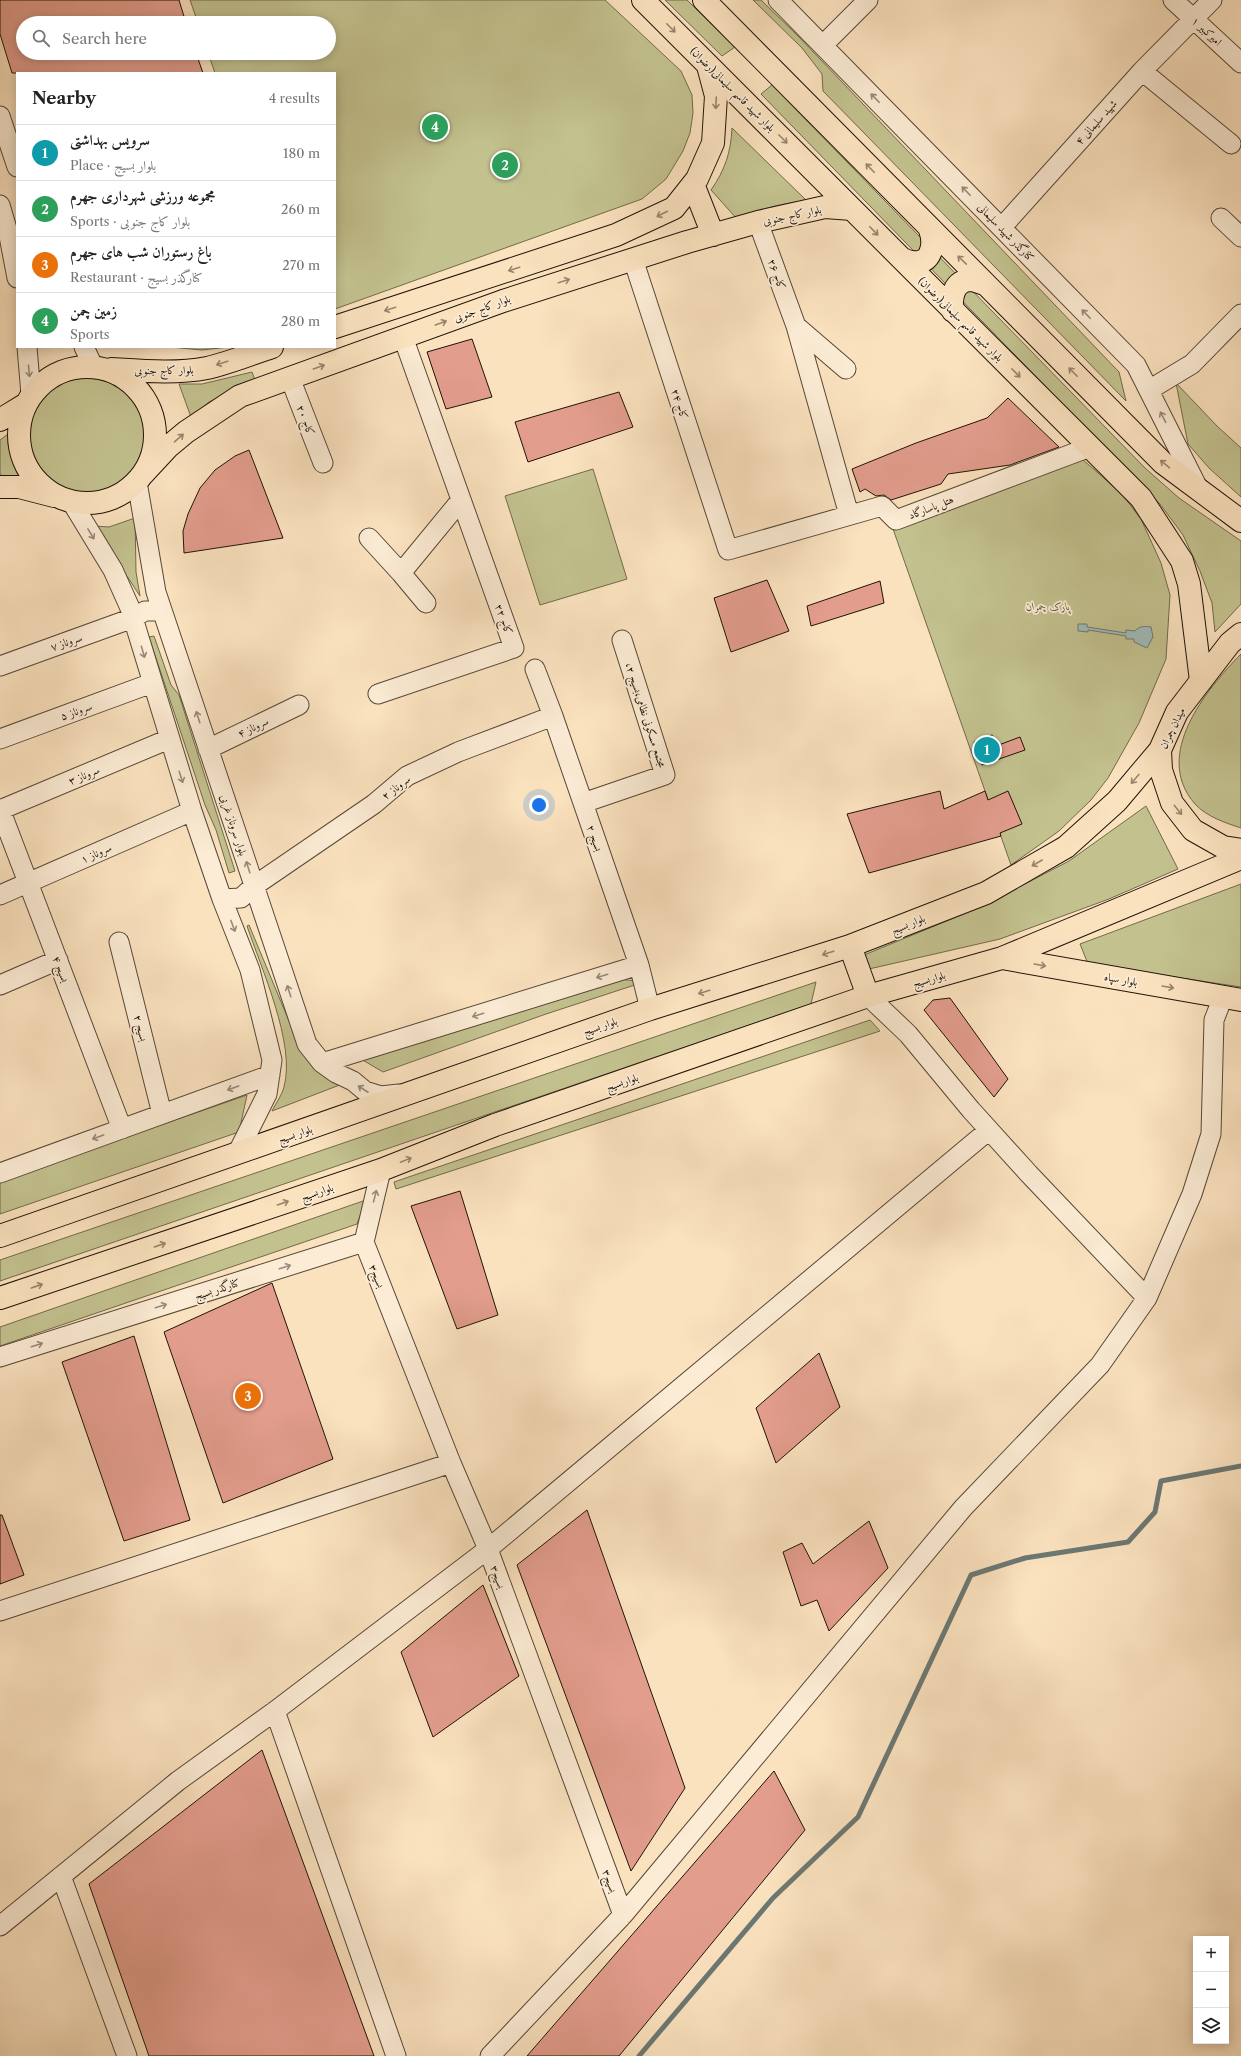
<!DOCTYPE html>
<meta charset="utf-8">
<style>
body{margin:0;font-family:"Libre Caslon Text",Amiri,serif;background:#f6f6f6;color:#222}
.controls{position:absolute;right:12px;bottom:12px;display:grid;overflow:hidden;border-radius:0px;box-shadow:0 2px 10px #0003}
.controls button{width:36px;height:36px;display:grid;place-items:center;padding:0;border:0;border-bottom:1px solid #e0e0e0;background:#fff;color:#222;font:20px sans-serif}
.you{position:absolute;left:539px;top:805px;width:14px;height:14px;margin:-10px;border:3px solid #fff;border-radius:50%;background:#1a73e8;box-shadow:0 0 0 6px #1a73e833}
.badge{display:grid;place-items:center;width:26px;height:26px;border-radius:50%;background:#1a73e8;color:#fff;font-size:13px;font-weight:700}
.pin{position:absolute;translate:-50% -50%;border:2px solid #fff;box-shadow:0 1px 4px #0006}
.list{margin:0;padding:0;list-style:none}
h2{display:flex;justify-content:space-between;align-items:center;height:52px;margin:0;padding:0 16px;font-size:17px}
h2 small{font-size:13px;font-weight:400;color:#767676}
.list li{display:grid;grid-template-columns:26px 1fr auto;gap:12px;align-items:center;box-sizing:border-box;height:56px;padding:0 16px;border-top:1px solid #e0e0e0}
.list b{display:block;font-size:15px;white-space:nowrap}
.list p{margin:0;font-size:13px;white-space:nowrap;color:#767676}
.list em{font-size:13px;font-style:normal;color:#767676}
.icon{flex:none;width:22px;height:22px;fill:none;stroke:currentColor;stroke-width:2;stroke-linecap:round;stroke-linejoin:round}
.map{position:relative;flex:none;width:1241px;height:2056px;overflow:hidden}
.search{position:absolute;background:#fff;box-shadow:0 2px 10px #0003;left:16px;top:16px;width:320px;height:44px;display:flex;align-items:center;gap:10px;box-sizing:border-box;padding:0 14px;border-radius:22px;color:#767676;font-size:15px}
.panel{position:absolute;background:#fff;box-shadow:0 2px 10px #0003;left:16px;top:72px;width:320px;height:276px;border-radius:0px}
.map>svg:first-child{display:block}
.green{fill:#c3c28f;stroke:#716a4c}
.water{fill:#a0bcb9;stroke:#6c7873}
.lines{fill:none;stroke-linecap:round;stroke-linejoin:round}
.stream{stroke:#6c7873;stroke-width:5}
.building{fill:#e39d8d;stroke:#1f1309}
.minor-casing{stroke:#564736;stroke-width:21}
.major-casing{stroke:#1f1309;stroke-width:24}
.minor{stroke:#fcecd5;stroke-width:19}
.major{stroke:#fbe2bf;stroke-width:22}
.oneway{stroke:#98856d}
.oneway2{stroke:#998a79}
.labels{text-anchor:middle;stroke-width:3.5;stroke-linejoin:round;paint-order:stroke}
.street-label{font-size:11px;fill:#1f1309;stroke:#fcecd5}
.park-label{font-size:11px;font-style:italic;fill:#585038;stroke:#fcecd5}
</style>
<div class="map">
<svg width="1241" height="2056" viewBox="0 0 1241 2056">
<rect width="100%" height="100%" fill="#fbe2bf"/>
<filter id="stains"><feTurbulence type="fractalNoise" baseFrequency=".005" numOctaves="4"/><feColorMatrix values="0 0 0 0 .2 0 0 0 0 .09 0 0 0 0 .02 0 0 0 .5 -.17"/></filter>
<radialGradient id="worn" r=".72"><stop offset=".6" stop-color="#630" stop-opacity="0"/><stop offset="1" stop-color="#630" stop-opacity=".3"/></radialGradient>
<path class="green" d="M 190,0 L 605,0 L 681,71 L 692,95 L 693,113 L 690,133 L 683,151 L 666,179 L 642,199 L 335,309 L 335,73 L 215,73 L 208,53 L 329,53 L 329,23 L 198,23 Z
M 665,0 L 687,0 L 735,47 L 722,56 Z
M 753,0 L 761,0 L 798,36 L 1119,372 L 1126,401 L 823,91 L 822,74 L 802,48 Z
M 772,85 L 1145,468 L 1179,498 L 1241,541 L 1241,604 L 1215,632 L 1212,603 L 1200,571 L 1183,535 L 1160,504 L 761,94 Z
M 732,128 L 807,201 C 782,203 760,209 737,219 L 711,190 C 725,170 731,152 732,128 Z
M 170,347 L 229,347 L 202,350 Z
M 252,372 L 255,380 L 209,402 L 191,417 L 179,384 L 202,384 Z
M27 437a59 59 0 1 1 118 0a59 59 0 1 1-118 0Z
M 1176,383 L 1217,426 L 1241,448 L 1241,497 L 1209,468 L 1188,444 Z
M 11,432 C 11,457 9,460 26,480 L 0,475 L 0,440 Z
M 1082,459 L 1121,493 L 1141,519 L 1161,563 L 1170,595 L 1166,659 L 1139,723 L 1108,778 L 1091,800 L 1059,831 L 1011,865 L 892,526 Z
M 593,469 L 627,579 L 540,605 L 505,496 Z
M 135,518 L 136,572 L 140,596 L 94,526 L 109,527 Z
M 154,636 L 171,685 L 179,695 L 235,871 L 229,873 L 216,830 L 205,805 L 149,637 Z
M 1241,654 L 1241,828 C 1226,823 1207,817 1195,804 C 1152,755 1206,690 1241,654 Z
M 1146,806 L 1178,869 L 1109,899 L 1000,939 L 869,969 L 864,955 L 983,906 L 1069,861 Z
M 1241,884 L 1241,987 L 1088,964 L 1080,944 Z
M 249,925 L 289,1021 L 350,1081 L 272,1111 C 276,1103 282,1095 284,1087 C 296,1044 261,968 247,926 Z
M 595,976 L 644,982 L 546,1014 L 383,1072 L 349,1052 Z
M 816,982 L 811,1004 L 0,1281 L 0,1260 Z
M 870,1020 L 880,1031 L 396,1189 L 394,1182 Z
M 247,1095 L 239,1132 L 0,1214 L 0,1181 Z
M 366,1200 L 357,1224 L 0,1346 L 0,1327 Z"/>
<path class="water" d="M 1078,624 L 1087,624 L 1087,627 L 1126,633 L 1126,630 L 1135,631 C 1139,626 1145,626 1151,627 L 1153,637 L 1147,648 L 1134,642 L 1134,639 L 1126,639 L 1126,636 L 1088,630 L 1088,632 L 1078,631 Z"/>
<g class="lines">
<path class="stream" d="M 639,2056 L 773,1898 L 858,1817 L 971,1575 L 1025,1558 L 1128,1542 L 1155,1512 L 1161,1481 L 1241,1466"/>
</g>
<path class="building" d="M 0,0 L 179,0 L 186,23 L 23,23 L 23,53 L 196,53 L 203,73 L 12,73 L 0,34 Z
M 472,339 L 492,397 L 446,409 L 427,352 Z
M 619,392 L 633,427 L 528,462 L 515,422 Z
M 1008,398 L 1059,447 L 1010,465 L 948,474 L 941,484 L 891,500 L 884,495 L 876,496 L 865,489 L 860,492 L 852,469 L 916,443 L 987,418 Z
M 249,450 L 283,538 L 184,553 L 183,531 L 188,514 L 200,488 L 215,470 L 235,456 Z
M 767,580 L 789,631 L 731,652 L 714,598 Z
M 880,581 L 884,603 L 811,626 L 807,606 Z
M 992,735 L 996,746 L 1020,737 L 1025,750 L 982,765 L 974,742 Z
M 940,791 L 944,809 L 985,791 L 988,800 L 1008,791 L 1022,824 L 1000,833 L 1001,836 L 869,873 L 847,814 Z
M 950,998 L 1008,1079 L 994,1097 L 924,1010 L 933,1000 Z
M 460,1191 L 498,1315 L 457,1329 L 411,1206 Z
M 272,1283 L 333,1459 L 223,1503 L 164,1332 Z
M 134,1336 L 190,1520 L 124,1541 L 62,1362 Z
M 819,1353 L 840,1407 L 776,1463 L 756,1408 Z
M 587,1510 L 685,1788 L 631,1871 L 517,1565 Z
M 0,1515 L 2,1515 L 24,1575 L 0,1584 Z
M 869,1521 L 888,1568 L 829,1631 L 817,1600 L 801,1606 L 783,1552 L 802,1543 L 813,1564 Z
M 483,1585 L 519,1676 L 433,1737 L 401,1652 Z
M 262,1750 L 374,2056 L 149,2056 L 89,1884 Z
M 774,1771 L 805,1830 L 619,2056 L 527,2056 Z"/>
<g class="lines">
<g class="minor-casing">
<path id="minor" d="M 778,0 L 1136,365 L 1199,490
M 1173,0 L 1241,63
M 823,45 L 868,0
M 1142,71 L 1231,144
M 0,116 L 17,167
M 0,205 L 9,236 L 17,278
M 1221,218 L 1241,237
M 758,222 L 796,326 L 849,515
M 1002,227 L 1142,71 L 1212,0
M 633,259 L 728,550 L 882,506 L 896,520 L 1090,447
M 796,326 L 846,369
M 27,347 L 31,395
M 84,347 L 93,366
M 290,378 L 323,463
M 1149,390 L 1192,364 L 1241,314
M 137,482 L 156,592 L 307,1044 L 322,1063 L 336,1073 L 353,1081 L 365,1091 L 381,1096 L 399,1094
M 71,501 L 113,570 L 130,608 L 192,811 L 222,899 L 250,970 L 272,1060 L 267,1094 L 237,1154
M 369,538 L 401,573
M 426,603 L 401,573 L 461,500
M 0,666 L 133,618 L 145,611 L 162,611
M 535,669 L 553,716 L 639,965 L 650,1009
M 378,694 L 514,648 L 403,337
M 0,739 L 152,683
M 208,749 L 299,705
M 583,803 L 665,775 L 622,640
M 0,809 L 122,1129
M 0,810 L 169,739
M 0,895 L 192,811
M 222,899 L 241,898 L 254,886 L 374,804 L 407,776 L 458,752 L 553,716
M 119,942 L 162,1114
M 0,985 L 58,960
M 868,996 L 908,1034 L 971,1110 L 1029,1174 L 1147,1298
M 322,1063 L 639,965
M 0,1173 L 270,1075
M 364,1242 L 451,1463 L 488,1549 L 623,1915
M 0,1357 L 364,1242 L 381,1170
M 0,1611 L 451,1463
M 275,1711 L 396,2056
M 61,1876 L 127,2056
M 0,1926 L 178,1781 L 275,1711 L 488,1549 L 989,1130
M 490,2056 L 623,1915 L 963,1508 L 1100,1365 L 1147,1298 L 1192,1194 L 1211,1134 L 1214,1020 L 1223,997"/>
</g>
<g class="major-casing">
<path id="major" d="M 643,0 L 1141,498 L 1182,561 L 1189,584 L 1201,681
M 704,0 L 1163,463 L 1241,521
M 693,184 L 713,235
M 901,258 C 904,260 909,262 913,262 C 932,265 935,243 930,230
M 953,311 C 950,298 954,279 972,280 C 977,281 981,283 985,284
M 335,327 L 616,235 L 674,208 L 697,179 L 713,143 L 716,96 L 708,66
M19 435a68 68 0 1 1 136 0a68 68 0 1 1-136 0Z
M 111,369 C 143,371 176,374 207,368 C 229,363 251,354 272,347
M 0,420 L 26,404
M 142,475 L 168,447 L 186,432 L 240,396 L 503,301 L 687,242 L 758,222 L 825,207 L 852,209
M 0,487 L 19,487 L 54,496
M 1241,634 L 1230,643 L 1177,712 L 1160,750 L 1161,770 L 1172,803 L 1193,830 L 1223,847 L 1241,850
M 850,946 L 868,996
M 1002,958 L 1241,1000
M 0,1236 L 650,1009 L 850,946 L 986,893 L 1066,847 L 1117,801 L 1160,750
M 0,1298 L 381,1170 L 495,1125 L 868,996 L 1002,958 L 1241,858"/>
</g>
<use href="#minor" class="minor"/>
<use href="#major" class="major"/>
</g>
<defs><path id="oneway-shaft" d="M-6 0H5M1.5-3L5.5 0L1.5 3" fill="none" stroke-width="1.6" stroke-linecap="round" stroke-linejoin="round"/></defs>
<g class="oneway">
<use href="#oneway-shaft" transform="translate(671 28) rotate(45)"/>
<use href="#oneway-shaft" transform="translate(716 103) rotate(93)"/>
<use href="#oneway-shaft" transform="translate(783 139) rotate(45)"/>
<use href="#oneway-shaft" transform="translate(870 168) rotate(-134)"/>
<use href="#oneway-shaft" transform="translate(662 214) rotate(153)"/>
<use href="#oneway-shaft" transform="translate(874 231) rotate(46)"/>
<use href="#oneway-shaft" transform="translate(962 260) rotate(-136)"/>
<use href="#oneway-shaft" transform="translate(514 269) rotate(162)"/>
<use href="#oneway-shaft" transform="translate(564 281) rotate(-18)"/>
<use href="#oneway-shaft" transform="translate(390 309) rotate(162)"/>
<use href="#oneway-shaft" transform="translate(441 323) rotate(-20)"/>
<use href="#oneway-shaft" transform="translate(222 363) rotate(162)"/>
<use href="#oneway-shaft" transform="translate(319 367) rotate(-20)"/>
<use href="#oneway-shaft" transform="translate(1073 372) rotate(-135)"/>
<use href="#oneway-shaft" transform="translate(1016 373) rotate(45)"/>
<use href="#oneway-shaft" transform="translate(179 438) rotate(-41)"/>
<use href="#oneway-shaft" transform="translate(1165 464) rotate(-140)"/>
<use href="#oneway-shaft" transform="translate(1135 779) rotate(130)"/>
<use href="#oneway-shaft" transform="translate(1178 810) rotate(51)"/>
<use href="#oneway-shaft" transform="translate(1037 863) rotate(150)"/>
<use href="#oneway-shaft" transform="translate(828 953) rotate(162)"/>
<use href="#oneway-shaft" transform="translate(1040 965) rotate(10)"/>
<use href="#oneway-shaft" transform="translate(1168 987) rotate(10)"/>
<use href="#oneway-shaft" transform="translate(704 992) rotate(163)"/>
<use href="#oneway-shaft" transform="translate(406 1160) rotate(-22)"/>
<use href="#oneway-shaft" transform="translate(283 1203) rotate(-19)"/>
<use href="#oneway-shaft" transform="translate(160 1245) rotate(-19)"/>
<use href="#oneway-shaft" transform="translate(37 1286) rotate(-19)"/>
</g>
<g class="oneway2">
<use href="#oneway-shaft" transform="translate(875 98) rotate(-134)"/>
<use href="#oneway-shaft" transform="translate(966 191) rotate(-134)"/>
<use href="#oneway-shaft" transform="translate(1086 314) rotate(-134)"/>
<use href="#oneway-shaft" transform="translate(29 371) rotate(85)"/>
<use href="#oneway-shaft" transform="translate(1163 417) rotate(-117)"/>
<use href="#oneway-shaft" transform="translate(91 534) rotate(59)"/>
<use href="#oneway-shaft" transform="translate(143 652) rotate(74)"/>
<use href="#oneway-shaft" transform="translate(198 717) rotate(-108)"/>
<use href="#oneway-shaft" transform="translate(181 777) rotate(72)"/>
<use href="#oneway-shaft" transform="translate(248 867) rotate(-108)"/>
<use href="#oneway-shaft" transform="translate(233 926) rotate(69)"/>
<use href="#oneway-shaft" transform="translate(602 976) rotate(163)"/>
<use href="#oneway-shaft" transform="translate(289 991) rotate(-108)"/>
<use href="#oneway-shaft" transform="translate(478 1015) rotate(163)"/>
<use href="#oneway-shaft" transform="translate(233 1088) rotate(160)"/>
<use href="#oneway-shaft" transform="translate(363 1089) rotate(-147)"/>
<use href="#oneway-shaft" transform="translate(98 1137) rotate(160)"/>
<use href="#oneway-shaft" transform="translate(375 1196) rotate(-76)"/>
<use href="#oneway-shaft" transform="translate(285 1267) rotate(-18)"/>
<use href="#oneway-shaft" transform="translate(161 1306) rotate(-18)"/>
<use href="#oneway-shaft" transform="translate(37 1345) rotate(-18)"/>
</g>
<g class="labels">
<g class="street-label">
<text transform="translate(1207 31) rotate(43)" y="4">امیرکبیر ۱</text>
<text transform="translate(733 89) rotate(45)" y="4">بلوار شهید قاسم سلیمانی(رضوان)</text>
<text transform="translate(1096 122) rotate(-48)" y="4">شهید سلیمانی ۴</text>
<text transform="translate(792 215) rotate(-12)" y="4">بلوار کاج جنوبی</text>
<text transform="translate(1006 232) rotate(46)" y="4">کنارگذر شهید سلیمانی</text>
<text transform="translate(777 274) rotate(70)" y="4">کاج ۲۶</text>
<text transform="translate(482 308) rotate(-20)" y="4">بلوار کاج جنوبی</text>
<text transform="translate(961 319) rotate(45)" y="4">بلوار شهید قاسم سلیمانی(رضوان)</text>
<text transform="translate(164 370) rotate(-1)" y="4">بلوار کاج جنوبی</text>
<text transform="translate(680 404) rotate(72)" y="4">کاج ۲۴</text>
<text transform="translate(306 420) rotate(69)" y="4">کاج ۲۰</text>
<text transform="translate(931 507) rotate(-21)" y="4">هتل پاسارگاد</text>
<text transform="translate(504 619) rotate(70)" y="4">کاج ۲۲</text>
<text transform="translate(66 642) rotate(-19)" y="4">سروناز ۷</text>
<text transform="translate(76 711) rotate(-20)" y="4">سروناز ۵</text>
<text transform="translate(646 715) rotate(72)" y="4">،مجتمع مسکونی نظامی،بسیج ۲</text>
<text transform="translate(253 727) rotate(-26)" y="4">سروناز ۴</text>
<text transform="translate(1172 728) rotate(-64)" y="4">میدان چمران</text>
<text transform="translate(84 775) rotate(-23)" y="4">سروناز ۳</text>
<text transform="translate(396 787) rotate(-38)" y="4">سروناز ۲</text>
<text transform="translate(234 825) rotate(72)" y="4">بلوار سروناز غربی</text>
<text transform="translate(595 838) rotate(71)" y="4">بسیج ۲</text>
<text transform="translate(96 853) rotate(-24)" y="4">سروناز ۱</text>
<text transform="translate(908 924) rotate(-22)" y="4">بلوار بسیج</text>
<text transform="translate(61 969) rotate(69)" y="4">بسیج ۴</text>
<text transform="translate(929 979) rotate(-16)" y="4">بلواربسیج</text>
<text transform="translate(1121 979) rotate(10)" y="4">بلوار سپاه</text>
<text transform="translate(600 1026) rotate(-19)" y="4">بلوار بسیج</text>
<text transform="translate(141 1028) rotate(76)" y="4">بسیج ۲</text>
<text transform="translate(622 1082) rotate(-19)" y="4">بلواربسیج</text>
<text transform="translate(295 1134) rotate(-19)" y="4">بلوار بسیج</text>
<text transform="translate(317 1192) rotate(-19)" y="4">بلواربسیج</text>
<text transform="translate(377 1276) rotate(68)" y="4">بسیج۳</text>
<text transform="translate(217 1289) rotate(-18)" y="4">کنارگذر بسیج</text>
<text transform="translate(498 1577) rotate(70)" y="4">بسیج۳</text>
<text transform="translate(610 1881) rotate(70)" y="4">بسیج۳</text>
</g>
<g class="park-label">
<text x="1048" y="610">پارک چمران</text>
</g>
</g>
<rect width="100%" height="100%" filter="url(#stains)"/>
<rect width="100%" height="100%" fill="url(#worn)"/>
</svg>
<div class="controls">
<button>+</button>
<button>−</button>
<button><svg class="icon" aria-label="layers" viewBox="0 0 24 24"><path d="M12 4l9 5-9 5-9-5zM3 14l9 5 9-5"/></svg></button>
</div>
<div class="you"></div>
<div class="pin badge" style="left:987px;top:750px;background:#0f9aa8">1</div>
<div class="pin badge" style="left:505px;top:165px;background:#2e9e5b">2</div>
<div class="pin badge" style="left:248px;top:1396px;background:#e8710a">3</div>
<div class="pin badge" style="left:435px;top:127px;background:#2e9e5b">4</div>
<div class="search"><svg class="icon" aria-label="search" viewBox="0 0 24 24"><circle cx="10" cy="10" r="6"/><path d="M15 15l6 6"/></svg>Search here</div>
<section class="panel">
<h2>Nearby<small>4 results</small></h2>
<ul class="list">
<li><span class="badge" style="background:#0f9aa8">1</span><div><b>سرویس بهداشتی</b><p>Place · بلوار بسیج</p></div><em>180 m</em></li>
<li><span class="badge" style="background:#2e9e5b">2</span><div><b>مجموعه ورزشی شهرداری جهرم</b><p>Sports · بلوار کاج جنوبی</p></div><em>260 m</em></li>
<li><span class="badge" style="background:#e8710a">3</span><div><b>باغ رستوران شب های جهرم</b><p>Restaurant · کنارگذر بسیج</p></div><em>270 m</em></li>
<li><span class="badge" style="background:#2e9e5b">4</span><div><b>زمین چمن</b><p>Sports</p></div><em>280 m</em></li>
</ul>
</section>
</div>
